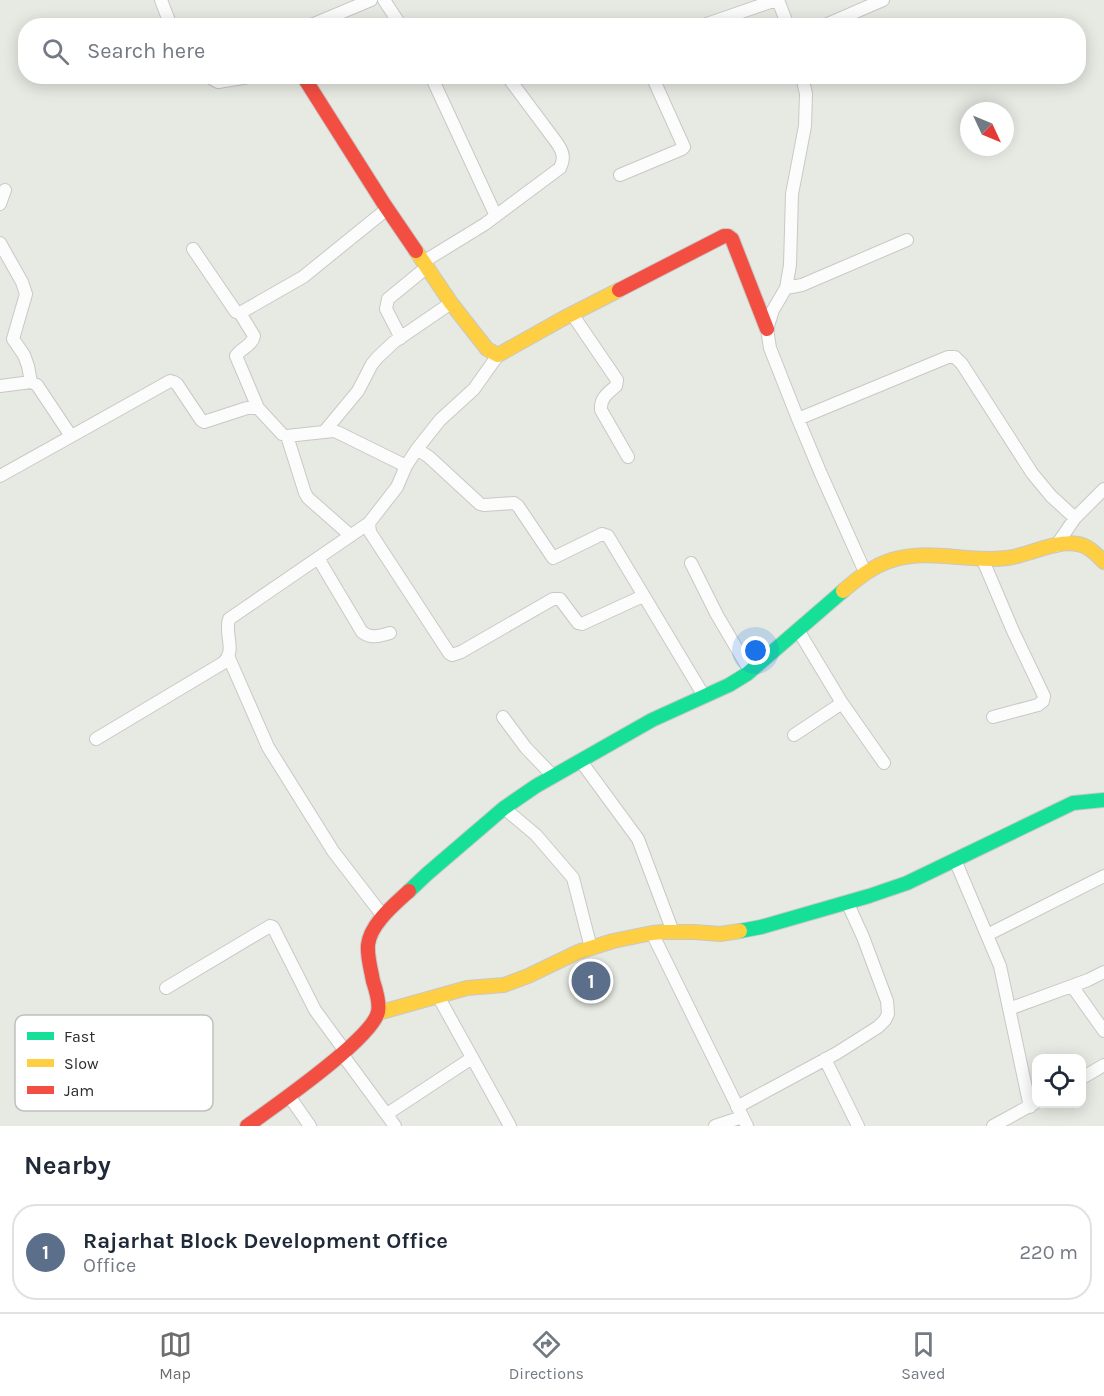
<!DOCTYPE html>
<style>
body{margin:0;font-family:Karla,sans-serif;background:#f2f2f3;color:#1f2937}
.controls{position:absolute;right:18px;bottom:18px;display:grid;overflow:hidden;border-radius:12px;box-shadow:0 3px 15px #0003}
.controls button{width:54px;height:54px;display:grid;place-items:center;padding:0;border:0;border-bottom:2px solid #e0e1e3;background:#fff;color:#1f2937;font:30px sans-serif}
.compass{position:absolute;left:960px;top:102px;width:54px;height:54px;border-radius:50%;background:#fff;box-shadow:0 3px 15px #0003;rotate:134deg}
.you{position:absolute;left:756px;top:651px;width:21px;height:21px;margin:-15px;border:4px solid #fff;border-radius:50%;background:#1a73e8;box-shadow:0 0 0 9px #1a73e833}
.badge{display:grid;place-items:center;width:39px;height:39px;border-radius:50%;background:#6d6e6c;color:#fff;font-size:20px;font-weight:700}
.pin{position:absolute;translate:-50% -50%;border:3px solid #fff;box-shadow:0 2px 6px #0006}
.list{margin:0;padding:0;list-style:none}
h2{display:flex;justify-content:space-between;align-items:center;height:78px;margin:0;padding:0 24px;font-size:26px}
h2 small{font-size:20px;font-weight:400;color:#747a83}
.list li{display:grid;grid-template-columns:39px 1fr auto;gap:18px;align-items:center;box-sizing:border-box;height:96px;margin:0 12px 12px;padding:0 12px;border:2px solid #e0e1e3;border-radius:24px}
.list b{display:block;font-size:22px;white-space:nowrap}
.list p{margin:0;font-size:20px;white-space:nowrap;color:#747a83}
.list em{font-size:20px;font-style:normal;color:#747a83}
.icon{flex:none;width:33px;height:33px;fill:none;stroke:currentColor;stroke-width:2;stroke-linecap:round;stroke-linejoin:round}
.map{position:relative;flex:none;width:1104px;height:1126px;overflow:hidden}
.search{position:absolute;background:#fff;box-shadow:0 3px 15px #0003;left:18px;right:18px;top:18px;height:66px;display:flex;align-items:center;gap:15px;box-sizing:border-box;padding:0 21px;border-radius:24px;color:#747a83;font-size:22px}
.sheet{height:186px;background:#fff}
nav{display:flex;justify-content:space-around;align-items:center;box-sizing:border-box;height:84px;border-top:2px solid #e0e1e3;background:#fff;font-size:16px;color:#747a83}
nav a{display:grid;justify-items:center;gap:3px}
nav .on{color:#6d6e6c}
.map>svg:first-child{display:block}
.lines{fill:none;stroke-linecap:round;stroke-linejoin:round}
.street-casing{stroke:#c8c8c7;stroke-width:14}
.fast-casing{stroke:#c8c8c7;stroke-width:16}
.slow-casing{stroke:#c8c8c7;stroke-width:16}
.jam-casing{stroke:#c8c8c7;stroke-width:16}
.street{stroke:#fbfcfb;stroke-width:12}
.fast{stroke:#16e098;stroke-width:14}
.slow{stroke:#ffcf43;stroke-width:14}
.jam{stroke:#f24e42;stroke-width:14}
.key{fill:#fff;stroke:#c0c0c0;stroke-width:1.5}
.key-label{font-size:16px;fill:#2c2c2c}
</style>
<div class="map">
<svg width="1104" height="1126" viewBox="0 0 1104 1126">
<rect width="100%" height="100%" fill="#e7eae3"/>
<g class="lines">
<g class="street-casing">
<path id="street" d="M 161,0 L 171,26
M 384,0 L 401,26
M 778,0 L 788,26
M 309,26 L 371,0
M 701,26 L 776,0
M 823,26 L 883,0
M 207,76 L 218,82 L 255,76
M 431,76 L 496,216
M 802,76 L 806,94 L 805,126 L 792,194 L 790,265 L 786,288 L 773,310 L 767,329 L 770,348 L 798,419 L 821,474 L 865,572
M 620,175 L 682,149 L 684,147 L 652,76
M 0,204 L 5,190
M 0,243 L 22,282 L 26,294 L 13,339 L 24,355 L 28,366 L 31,382
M 193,249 L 236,312 L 240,313 L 303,277 L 387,209
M 423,262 L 485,224 L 560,168 C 565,158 563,152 557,143 L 507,76
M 786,288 L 802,285 L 907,240
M 240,313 L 254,336 C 252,346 241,348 236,356 L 258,408
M 572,314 L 617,380 L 616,386 C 608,393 600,398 601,410 L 628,457
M 401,338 L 386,309 L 388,299 L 427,267
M 498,355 L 474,389 L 440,420 L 417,449 L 406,466 L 397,487 L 369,523 L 370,532 L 449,653 L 452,655 L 461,652 L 553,599 L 560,599 L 578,623 L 582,624 L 643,596
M 0,386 L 31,382 L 37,385 L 71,436
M 798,419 L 948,357 L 955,357 L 962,364 L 1032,473 L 1051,496 L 1075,518
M 324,432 L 358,391 L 372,364 L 378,357 L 394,342 L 451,303
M 287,436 L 305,493 L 308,498 L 350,535
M 417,449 L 429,457 L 480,504 L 484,505 L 514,503 L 518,506 L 553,558 L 602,534 L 608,536 L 704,696
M 0,476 L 170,381 L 174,382 L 177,384 L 201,420 L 204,422 L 247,408 L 258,408 L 282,434 L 287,436 L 333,431 L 337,432 L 406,466
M 1056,546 L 1075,518 L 1104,489
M 318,558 L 362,632 C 371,639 380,636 390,633
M 982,558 L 1013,631 L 1044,696 L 1043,701 L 1038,705 L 993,717
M 691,563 L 717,615 L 750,671
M 798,630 L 842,703 L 884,763
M 229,658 L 268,747 L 333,851 L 383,916
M 503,717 L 526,748 L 553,776
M 794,735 L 842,703
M 96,739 L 223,663 C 237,650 224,635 229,619 L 369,523
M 580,760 L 638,839 L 673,932
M 504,808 L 536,835 L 573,878 L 591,948
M 955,860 L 1000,966 L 1030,1107
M 652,933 L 747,1126
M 987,935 L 1104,876
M 1072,986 L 1104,1031
M 166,988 L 270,926 L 273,927 L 315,1010 L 345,1051
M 438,996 L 510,1126
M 1009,1009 L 1088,980 L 1104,972
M 342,1054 L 395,1126
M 825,1059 L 858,1126
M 1082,1078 L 1104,1065
M 289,1096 L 310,1126
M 737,1107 L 837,1053 L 878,1027 L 885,1020 L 888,1014 L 887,1001 L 863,937 L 847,902
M 387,1114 L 472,1058
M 715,1126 L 742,1117
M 993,1126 L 1035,1103"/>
</g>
<g class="fast-casing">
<path id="fast" d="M 409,891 L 427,874 L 504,808 L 536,786 L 652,720 L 729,685 L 747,674 L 843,591
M 740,931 L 761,927 L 869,896 L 907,883 L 1073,803 L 1104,800"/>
</g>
<g class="slow-casing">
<path id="slow" d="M 416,251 L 451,303 L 487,349 L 498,355 L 564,318 L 619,290
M 843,591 C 858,578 873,566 892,560 C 930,548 969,563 1007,558 C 1030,555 1054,540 1078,544 C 1089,546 1097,555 1104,562
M 378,1013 L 467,988 L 504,985 L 528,976 L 578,952 L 613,941 L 652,933 L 664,932 L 694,932 L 720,934 L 740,931"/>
</g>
<g class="jam-casing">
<path id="jam" d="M 303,76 L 384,204 L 416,251
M 619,290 L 724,236 L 728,236 L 732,239 L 767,329
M 247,1126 C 272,1108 372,1039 378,1012 C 380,1003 376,990 373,981 C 371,969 367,957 368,945 C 370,924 395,904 409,891"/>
</g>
<use href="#street" class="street"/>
<use href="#fast" class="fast"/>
<use href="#slow" class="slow"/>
<use href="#jam" class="jam"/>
</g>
<rect x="15" y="1015" width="198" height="96" rx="9" class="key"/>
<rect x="27" y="1032" width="27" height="8" fill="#16e098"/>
<rect x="27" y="1059" width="27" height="8" fill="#ffcf43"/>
<rect x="27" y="1086" width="27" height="8" fill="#f24e42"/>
<g class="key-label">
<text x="64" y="1042">Fast</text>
<text x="64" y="1069">Slow</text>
<text x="64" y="1096">Jam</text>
</g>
</svg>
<div class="controls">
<button><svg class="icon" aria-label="locate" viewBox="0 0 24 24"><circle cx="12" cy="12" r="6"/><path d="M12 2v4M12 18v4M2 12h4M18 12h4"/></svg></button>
</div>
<svg class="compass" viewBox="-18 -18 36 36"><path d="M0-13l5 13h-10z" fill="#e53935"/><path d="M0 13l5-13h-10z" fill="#747a83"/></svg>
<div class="you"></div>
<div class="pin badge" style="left:591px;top:981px;background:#5c6f8a">1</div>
<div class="search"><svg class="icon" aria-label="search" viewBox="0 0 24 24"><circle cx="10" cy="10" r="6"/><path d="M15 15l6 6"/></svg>Search here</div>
</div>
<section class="sheet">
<h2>Nearby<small></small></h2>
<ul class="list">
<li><span class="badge" style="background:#5c6f8a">1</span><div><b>Rajarhat Block Development Office</b><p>Office</p></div><em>220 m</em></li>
</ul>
</section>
<nav>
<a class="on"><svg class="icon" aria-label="map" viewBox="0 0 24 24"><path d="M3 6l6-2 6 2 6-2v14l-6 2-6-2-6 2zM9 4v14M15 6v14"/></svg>Map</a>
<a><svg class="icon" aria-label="directions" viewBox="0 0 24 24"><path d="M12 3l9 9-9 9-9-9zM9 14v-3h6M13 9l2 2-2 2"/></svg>Directions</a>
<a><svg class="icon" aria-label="saved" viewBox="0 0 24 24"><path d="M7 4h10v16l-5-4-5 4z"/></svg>Saved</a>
</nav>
